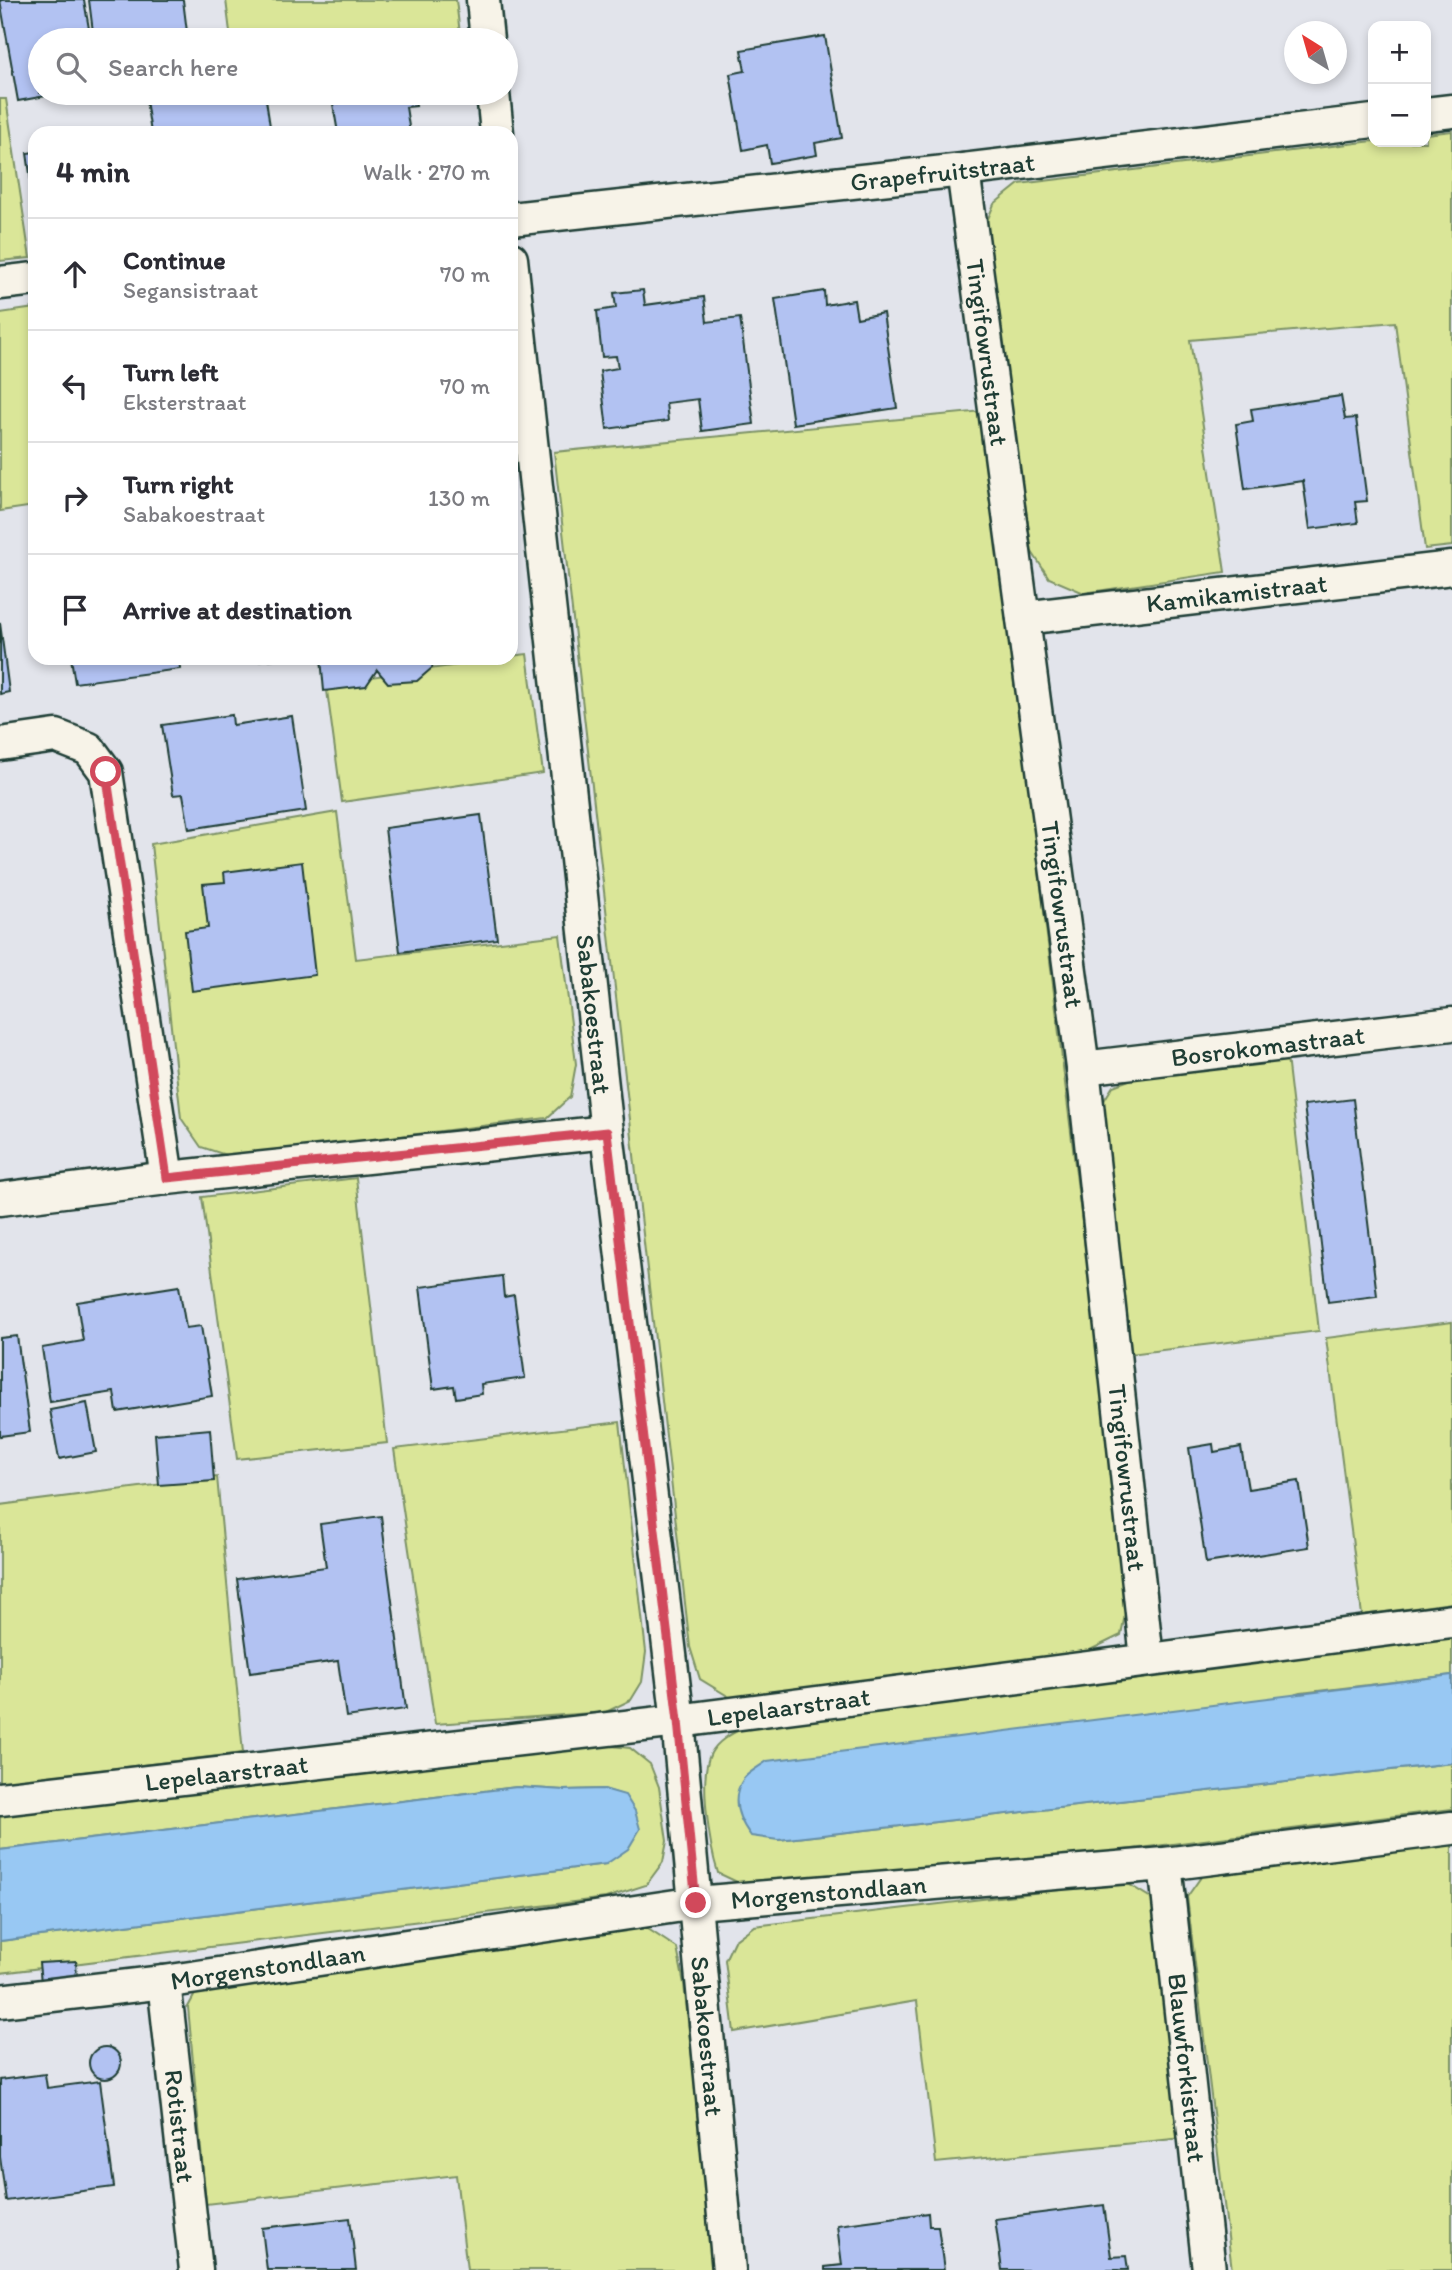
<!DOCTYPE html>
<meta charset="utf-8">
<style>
body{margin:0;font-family:Itim,sans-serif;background:#f7f7f7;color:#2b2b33}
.controls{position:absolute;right:21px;top:21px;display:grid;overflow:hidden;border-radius:14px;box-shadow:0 4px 10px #0003}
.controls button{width:63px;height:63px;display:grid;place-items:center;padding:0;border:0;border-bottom:2px solid #e1e1e2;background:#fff;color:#2b2b33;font:35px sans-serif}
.compass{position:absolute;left:1284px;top:21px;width:63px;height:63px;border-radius:50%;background:#fff;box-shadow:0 4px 10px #0003;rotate:323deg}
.stop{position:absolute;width:21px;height:21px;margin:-16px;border:5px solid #d1495b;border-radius:50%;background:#fff}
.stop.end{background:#d1495b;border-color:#fff;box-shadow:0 2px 7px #0008}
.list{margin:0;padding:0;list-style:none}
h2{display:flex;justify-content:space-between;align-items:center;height:91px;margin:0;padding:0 28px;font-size:30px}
h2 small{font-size:23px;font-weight:400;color:#7c7c81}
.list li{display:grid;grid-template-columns:46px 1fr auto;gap:21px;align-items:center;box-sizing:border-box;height:112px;padding:0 28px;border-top:2px solid #e1e1e2}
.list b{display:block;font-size:26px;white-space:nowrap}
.list p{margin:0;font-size:23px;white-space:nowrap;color:#7c7c81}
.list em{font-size:23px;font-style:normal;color:#7c7c81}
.icon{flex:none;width:38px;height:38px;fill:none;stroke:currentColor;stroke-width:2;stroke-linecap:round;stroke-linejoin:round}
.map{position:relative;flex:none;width:1452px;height:2270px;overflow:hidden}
.search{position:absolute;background:#fff;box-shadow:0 4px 10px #0003;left:28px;top:28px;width:490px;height:77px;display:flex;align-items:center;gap:18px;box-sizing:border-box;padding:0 24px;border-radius:38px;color:#7c7c81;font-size:26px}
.panel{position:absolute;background:#fff;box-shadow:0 4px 10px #0003;left:28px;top:126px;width:490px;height:539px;border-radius:21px}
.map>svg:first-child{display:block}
.green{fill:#dae698;stroke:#7c9266;stroke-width:2}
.water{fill:#98c8f3;stroke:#6890a7;stroke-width:2}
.building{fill:#b2c2f2;stroke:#1f3d34;stroke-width:2}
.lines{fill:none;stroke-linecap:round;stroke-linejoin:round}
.minor-casing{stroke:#1f3d34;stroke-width:37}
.minor{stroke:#f7f3e8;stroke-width:32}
.route{stroke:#d1495b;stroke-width:9}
.labels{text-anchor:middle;stroke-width:5;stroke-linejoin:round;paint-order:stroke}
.street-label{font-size:26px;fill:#1f3d34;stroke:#f7f3e8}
</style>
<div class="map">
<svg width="1452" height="2270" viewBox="0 0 1452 2270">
<rect width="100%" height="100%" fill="#e2e4eb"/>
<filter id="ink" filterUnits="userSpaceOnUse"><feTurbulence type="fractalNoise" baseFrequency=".0143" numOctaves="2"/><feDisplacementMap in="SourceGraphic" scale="14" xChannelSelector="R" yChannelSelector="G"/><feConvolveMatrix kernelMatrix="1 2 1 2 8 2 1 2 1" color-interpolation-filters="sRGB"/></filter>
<g filter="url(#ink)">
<path class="green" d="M 226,0 L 456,0 L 460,34 L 410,40 L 231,40 Z
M 0,99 L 6,99 L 30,258 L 0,261 Z
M 1452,131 L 1452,546 L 1425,549 L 1395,322 L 1190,340 L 1225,572 L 1084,593 L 1049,578 L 1032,552 L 985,226 L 994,204 L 1019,184 L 1373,141 L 1426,142 L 1426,134 Z
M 35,308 L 35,506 L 0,511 L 0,313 Z
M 983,411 L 1128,1599 L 1121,1635 L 1088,1651 L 731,1698 L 700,1679 L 690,1647 L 554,452 Z
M 527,654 L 543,773 L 342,802 L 326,683 L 511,658 L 511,656 Z
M 337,812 L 356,959 L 560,935 L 576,1064 L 570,1097 L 547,1118 L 232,1157 L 201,1147 L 181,1118 L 151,844 Z
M 1287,1057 L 1319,1331 L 1130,1354 L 1100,1107 L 1113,1086 L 1137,1077 Z
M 356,1178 L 387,1443 L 237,1459 L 202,1197 Z
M 1452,1322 L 1452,1603 L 1362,1615 L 1326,1338 Z
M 620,1422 L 646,1652 L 642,1682 L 631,1700 L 606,1712 L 435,1724 L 394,1449 Z
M 217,1477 L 243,1753 L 0,1782 L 0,1505 Z
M 1452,1638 L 1452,1675 L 1301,1693 L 778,1840 L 1452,1763 L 1452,1809 L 947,1872 L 762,1889 L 737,1882 L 718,1873 C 710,1848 698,1776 711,1753 C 718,1741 729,1735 741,1729 L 971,1695 Z
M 565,1741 L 630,1748 L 650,1764 L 659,1787 L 667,1841 L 663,1862 L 646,1885 L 606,1898 L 0,1973 L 0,1941 L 606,1864 L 625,1796 L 604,1789 L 564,1790 L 516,1787 L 0,1850 L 0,1814 Z
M 1452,1840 L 1452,2270 L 1232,2270 L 1187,1897 L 1206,1870 Z
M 1125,1882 L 1151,1898 L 1160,1924 L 1183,2138 L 936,2163 L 917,2001 L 734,2032 L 725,1960 L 734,1941 L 754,1926 Z
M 600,1925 L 645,1927 L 677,1948 L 684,1984 L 715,2270 L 467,2270 L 456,2175 L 206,2204 L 188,2007 L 200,1985 Z"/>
<path class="water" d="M 1452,1675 L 1452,1763 L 778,1840 L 751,1836 C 738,1819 730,1798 744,1778 C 749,1772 760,1766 767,1761 Z
M 517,1787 L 564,1790 L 604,1789 L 625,1795 L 635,1811 L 640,1829 L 628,1849 L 606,1864 L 0,1941 L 0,1850 Z"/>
<path class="building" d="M 0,0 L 84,0 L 91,40 L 40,40 L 40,93 L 62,93 L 18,101 Z
M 89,0 L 183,0 L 188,40 L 94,40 Z
M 825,36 L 842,138 L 815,143 L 817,155 L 770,163 L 767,145 L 743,150 L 730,74 L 745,71 L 741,50 Z
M 197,93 L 265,93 L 271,133 L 151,133 L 146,100 Z
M 353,93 L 414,93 L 416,106 L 406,107 L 410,133 L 338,133 L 333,104 L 355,101 Z
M 35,152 L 35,209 L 27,153 Z
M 643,290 L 645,305 L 704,297 L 707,322 L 740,318 L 754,424 L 702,431 L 698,399 L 666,403 L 668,421 L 607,429 L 600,371 L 618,368 L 616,356 L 602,357 L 597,311 L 616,308 L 614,293 Z
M 824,291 L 825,305 L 854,300 L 857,318 L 883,313 L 897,408 L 793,424 L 775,299 Z
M 1341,396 L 1345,419 L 1356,418 L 1367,501 L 1355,502 L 1358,523 L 1310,529 L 1303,481 L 1245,489 L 1236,424 L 1253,421 L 1251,409 Z
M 0,623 L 9,692 L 0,694 Z
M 71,658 L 179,658 L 180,669 L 75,683 Z
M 239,658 L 286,658 L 240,662 Z
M 321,658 L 434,658 L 432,668 L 417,681 L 388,683 L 377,670 L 366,686 L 324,691 Z
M 232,715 L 233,725 L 292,716 L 306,811 L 189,829 L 183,794 L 173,795 L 162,725 Z
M 481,815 L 497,939 L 400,952 L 385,828 Z
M 302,862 L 315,975 L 192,991 L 185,931 L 208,928 L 203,884 L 225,882 L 224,872 Z
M 1353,1099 L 1377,1296 L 1328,1302 L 1304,1105 Z
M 502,1276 L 504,1297 L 514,1295 L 525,1378 L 481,1384 L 482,1394 L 456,1398 L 454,1386 L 433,1389 L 420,1287 Z
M 179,1286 L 186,1328 L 201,1326 L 212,1396 L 117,1412 L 114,1392 L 50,1402 L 42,1348 L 83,1341 L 77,1302 Z
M 17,1336 L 30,1432 L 0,1436 L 0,1338 Z
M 87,1403 L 96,1452 L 59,1459 L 50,1410 Z
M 210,1429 L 214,1481 L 159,1485 L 155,1434 Z
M 1213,1444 L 1214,1452 L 1241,1447 L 1248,1489 L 1299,1481 L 1309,1547 L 1206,1563 L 1189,1448 Z
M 381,1516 L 406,1709 L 346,1717 L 338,1661 L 250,1673 L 237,1579 L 326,1567 L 320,1524 Z
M 76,1961 L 77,1980 L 41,1982 L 39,1963 Z
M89 2063a16 16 0 1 1 32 0a16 16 0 1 1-32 0Z
M 45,2074 L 47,2088 L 100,2081 L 114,2187 L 6,2201 L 0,2157 L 0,2080 Z
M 1104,2205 L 1111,2257 L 1126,2256 L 1128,2270 L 1002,2270 L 995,2219 Z
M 928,2213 L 929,2226 L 938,2226 L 944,2270 L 825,2270 L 825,2267 L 842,2265 L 837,2225 Z
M 350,2218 L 356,2270 L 267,2270 L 262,2228 Z"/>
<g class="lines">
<g class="minor-casing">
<g id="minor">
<path d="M 483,0 L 487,40"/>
<path d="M 493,93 L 497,133"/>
<path d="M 1426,114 L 1452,111"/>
<path id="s1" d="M 963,170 L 1083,1068 L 1147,1659"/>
<path id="s2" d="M 511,219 L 963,170 L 1373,121"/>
<path id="s3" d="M 511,259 L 607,1132 L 678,1721 L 729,2270"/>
<path d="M 0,283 L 35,279"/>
<path id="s4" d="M 1023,618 L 1452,568"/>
<path d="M 0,744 L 56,736 L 89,749 L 106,772 L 167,1178"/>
<path id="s5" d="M 1083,1068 L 1452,1024"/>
<path d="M 0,1199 L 167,1178 L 607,1132"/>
<path id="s6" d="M 0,1799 L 678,1721 L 1452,1621"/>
<path id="s7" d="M 1165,1864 L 1209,2270"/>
<path id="s8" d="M 164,1982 L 196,2270"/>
<path id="s9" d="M 0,2001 L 164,1982 L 696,1903 L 1165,1864 L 1452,1828"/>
</g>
</g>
<use href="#minor" class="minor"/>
</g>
</g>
<g class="lines" filter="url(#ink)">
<path class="route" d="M 106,772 L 167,1178 L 607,1132 L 678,1721 L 696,1903"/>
</g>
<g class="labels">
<g class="street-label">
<text dy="9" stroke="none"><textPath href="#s2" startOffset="434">Grapefruitstraat</textPath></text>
<text dy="9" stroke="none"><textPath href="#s1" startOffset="184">Tingifowrustraat</textPath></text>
<text dy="9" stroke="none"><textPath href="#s4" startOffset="215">Kamikamistraat</textPath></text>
<text dy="9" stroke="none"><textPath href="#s1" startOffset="751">Tingifowrustraat</textPath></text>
<text dy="9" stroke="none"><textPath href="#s3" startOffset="760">Sabakoestraat</textPath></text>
<text dy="9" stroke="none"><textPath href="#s5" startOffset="186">Bosrokomastraat</textPath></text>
<text dy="9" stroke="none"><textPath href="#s1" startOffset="1318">Tingifowrustraat</textPath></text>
<text dy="9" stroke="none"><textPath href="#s6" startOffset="794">Lepelaarstraat</textPath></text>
<text dy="9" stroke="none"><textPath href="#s6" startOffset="228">Lepelaarstraat</textPath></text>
<text dy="9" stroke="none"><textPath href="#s9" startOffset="836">Morgenstondlaan</textPath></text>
<text dy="9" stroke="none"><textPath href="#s9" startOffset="270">Morgenstondlaan</textPath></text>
<text dy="9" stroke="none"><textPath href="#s3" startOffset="1788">Sabakoestraat</textPath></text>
<text dy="9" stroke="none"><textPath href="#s7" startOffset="205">Blauwforkistraat</textPath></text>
<text dy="9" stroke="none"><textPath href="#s8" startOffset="145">Rotistraat</textPath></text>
</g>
</g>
</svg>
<div class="controls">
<button>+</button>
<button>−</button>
</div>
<svg class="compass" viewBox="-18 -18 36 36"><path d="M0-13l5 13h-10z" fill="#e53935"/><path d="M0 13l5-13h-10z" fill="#7c7c81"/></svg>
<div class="stop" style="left:106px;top:772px"></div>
<div class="stop end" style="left:696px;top:1903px"></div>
<div class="search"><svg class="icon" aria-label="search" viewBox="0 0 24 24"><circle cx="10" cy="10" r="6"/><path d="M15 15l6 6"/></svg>Search here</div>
<section class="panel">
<h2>4 min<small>Walk · 270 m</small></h2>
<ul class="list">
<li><svg class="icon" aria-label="ahead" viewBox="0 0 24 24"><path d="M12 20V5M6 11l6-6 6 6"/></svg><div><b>Continue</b><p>Segansistraat</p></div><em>70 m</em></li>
<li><svg class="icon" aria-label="left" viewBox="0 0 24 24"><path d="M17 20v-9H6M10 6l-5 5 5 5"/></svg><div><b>Turn left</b><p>Eksterstraat</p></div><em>70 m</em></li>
<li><svg class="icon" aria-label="right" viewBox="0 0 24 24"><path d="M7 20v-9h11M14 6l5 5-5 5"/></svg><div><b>Turn right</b><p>Sabakoestraat</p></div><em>130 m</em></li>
<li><svg class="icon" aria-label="arrive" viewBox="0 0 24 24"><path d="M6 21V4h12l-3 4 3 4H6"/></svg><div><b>Arrive at destination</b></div></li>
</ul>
</section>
</div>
